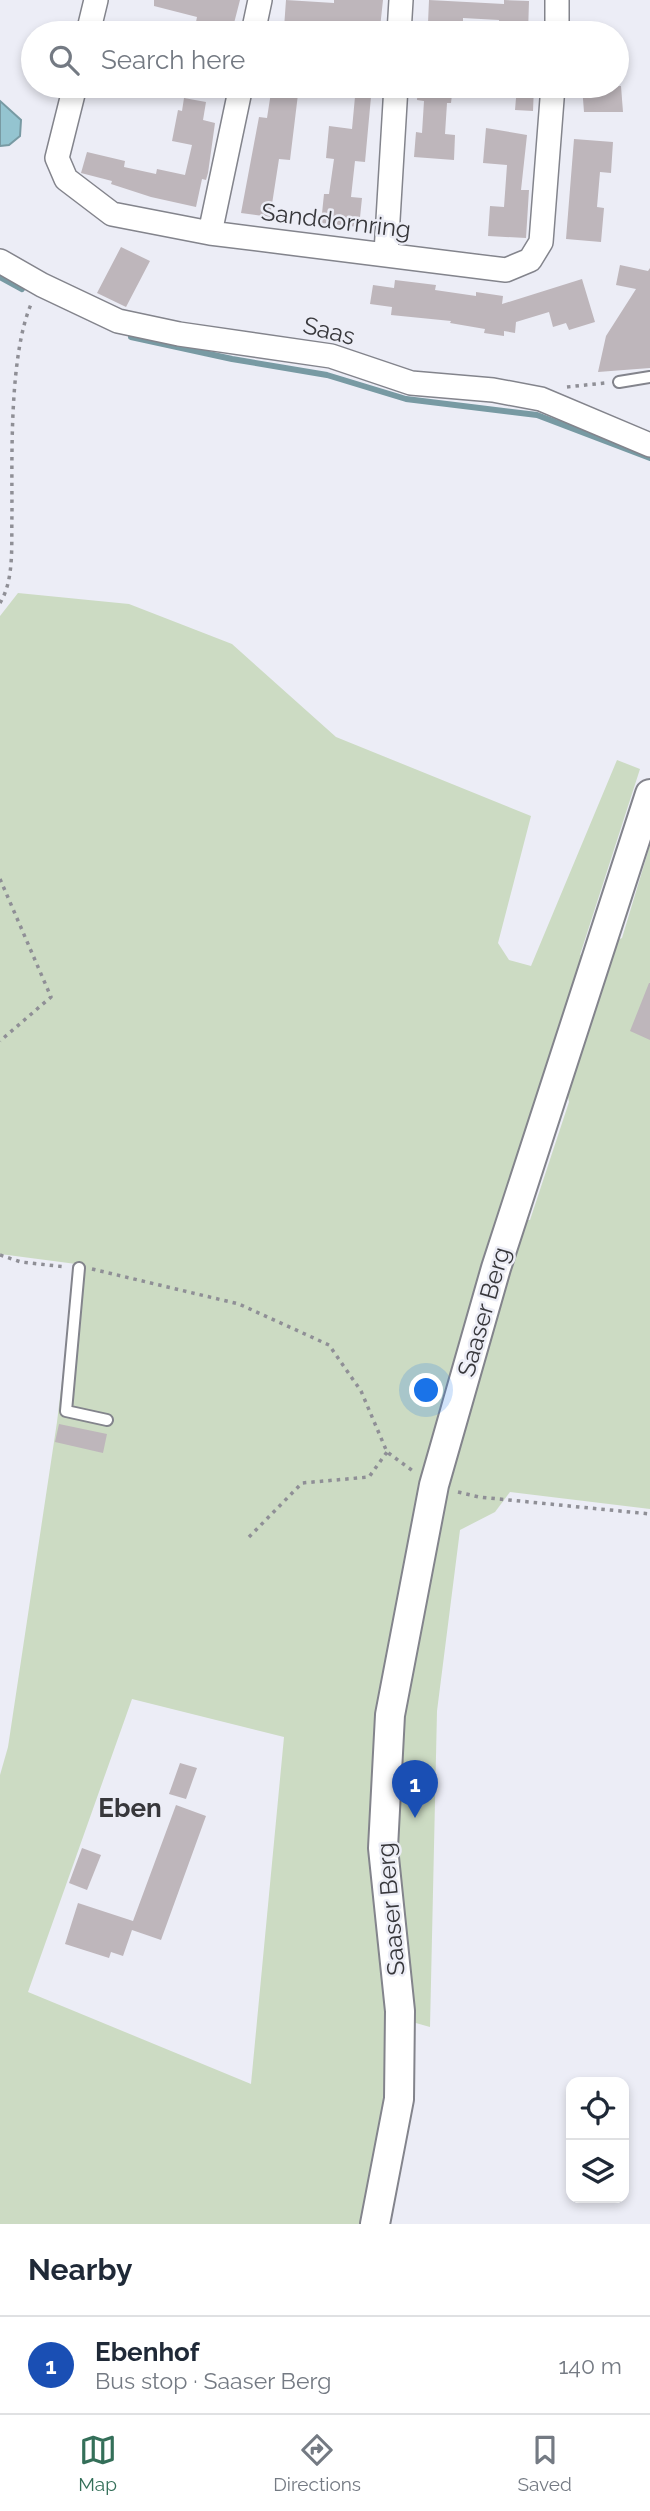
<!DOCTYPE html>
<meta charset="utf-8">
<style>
body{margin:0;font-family:Raleway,sans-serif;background:#f2f2f3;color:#1f2937}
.controls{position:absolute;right:21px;bottom:21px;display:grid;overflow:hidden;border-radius:14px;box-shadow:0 4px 10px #0003}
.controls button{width:63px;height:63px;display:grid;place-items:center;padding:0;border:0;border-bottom:2px solid #e0e1e3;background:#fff;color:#1f2937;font:35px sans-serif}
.you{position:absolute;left:427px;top:1391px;width:24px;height:24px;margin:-18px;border:5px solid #fff;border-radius:50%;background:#1a73e8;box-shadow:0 0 0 10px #1a73e833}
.badge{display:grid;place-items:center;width:46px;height:46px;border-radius:50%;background:#346f59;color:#fff;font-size:23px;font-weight:700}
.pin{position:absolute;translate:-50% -58px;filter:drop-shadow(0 2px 4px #0008)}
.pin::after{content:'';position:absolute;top:37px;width:24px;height:21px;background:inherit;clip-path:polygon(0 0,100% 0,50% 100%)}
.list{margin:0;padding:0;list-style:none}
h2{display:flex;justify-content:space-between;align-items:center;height:91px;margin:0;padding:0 28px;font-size:30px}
h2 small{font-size:23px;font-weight:400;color:#747a83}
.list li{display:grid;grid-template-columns:46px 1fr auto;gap:21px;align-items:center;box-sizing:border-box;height:98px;padding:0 28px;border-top:2px solid #e0e1e3}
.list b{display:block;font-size:26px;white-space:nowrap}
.list p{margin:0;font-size:23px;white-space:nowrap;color:#747a83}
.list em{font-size:23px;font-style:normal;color:#747a83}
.icon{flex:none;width:38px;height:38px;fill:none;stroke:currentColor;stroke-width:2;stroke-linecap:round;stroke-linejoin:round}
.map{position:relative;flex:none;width:650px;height:2224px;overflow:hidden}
.search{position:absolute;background:#fff;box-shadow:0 4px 10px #0003;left:21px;right:21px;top:21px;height:77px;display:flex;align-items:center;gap:18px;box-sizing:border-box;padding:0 24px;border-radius:38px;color:#747a83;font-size:26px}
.sheet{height:189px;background:#fff}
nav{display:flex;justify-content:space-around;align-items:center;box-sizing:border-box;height:98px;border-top:2px solid #e0e1e3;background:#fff;font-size:19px;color:#747a83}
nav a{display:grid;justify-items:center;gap:4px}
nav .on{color:#346f59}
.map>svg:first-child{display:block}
.green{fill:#ccdbc3;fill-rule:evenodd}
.water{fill:#94c4d0;stroke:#789aa3;stroke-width:2}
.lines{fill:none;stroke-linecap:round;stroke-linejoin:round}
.stream{stroke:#789aa3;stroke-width:6}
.building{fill:#beb6bb}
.service-casing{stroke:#83848c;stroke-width:14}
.minor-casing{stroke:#83848c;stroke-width:26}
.tertiary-casing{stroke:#83848c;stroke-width:32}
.path{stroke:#8f8f96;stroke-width:3.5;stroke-dasharray:3.5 5;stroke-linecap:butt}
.service{stroke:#fff;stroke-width:10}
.minor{stroke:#fff;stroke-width:23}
.tertiary{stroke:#fff;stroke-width:28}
.labels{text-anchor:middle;stroke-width:5;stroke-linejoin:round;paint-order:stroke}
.street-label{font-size:24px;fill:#37373b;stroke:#ecedf6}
.neighbourhood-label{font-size:26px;font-weight:bold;fill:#37373b;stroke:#ecedf6}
</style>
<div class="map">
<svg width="650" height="2224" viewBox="0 0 650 2224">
<rect width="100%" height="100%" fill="#ecedf6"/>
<path class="green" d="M 18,593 L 129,604 L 232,644 L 336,737 L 531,816 L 498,943 L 509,960 L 531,966 L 617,760 L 640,769 L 580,955 L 622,938 L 650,845 L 650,1509 L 510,1492 L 495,1512 L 460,1530 L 437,1711 L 430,2027 L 391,2016 L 389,2099 L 363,2224 L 0,2224 L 0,1775 L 8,1747 L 57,1422 L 76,1264 L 0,1254 L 0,616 ZM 560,1052 L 569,1102 L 530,1220 L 504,1220 ZM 132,1699 L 284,1737 L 251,2084 L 28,1992 Z"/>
<path class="water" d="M 0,101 L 21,120 L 20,136 L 9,145 L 0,146 Z"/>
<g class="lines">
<path class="stream" d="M 0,277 L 22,289
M 131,337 L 232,359 L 327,375 L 406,399 L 537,415 L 650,458"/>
</g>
<path class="building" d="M 154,0 L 240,0 L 232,31 L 196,22 L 197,17 L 154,6 Z
M 286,0 L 334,3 L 334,0 L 383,0 L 380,28 L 319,24 L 319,30 L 284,28 Z
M 429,0 L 504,4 L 504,0 L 529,1 L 528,33 L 499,32 L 499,20 L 463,18 L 463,24 L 428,23 Z
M 272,86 L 299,86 L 290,160 L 279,159 L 270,217 L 241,213 L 259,117 L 267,118 Z
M 356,86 L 372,86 L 365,162 L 355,161 L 351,197 L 362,198 L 359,227 L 321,223 L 324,194 L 329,194 L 334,159 L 326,158 L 329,126 L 352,129 Z
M 418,86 L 453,86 L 451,103 L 447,103 L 445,134 L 455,135 L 454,160 L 414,157 L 416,132 L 422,133 L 424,101 L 417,100 Z
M 517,86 L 534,86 L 533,111 L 515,110 Z
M 582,86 L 621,86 L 623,112 L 584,112 Z
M 184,98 L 206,102 L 203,120 L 215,123 L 208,173 L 206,180 L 202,179 L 196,207 L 151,197 L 111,184 L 112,181 L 81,173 L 87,152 L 125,161 L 124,167 L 156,174 L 157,169 L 185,175 L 192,145 L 172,141 L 178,110 L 182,111 Z
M 486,128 L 527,135 L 521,190 L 529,190 L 526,238 L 488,236 L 490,206 L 504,207 L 507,165 L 483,163 Z
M 574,139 L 613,142 L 611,173 L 600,172 L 597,207 L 604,208 L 601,242 L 566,239 Z
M 121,247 L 150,261 L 126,307 L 97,293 Z
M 620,265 L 648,271 L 650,268 L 650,368 L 598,372 L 606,336 L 636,289 L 616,285 Z
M 582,279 L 595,322 L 569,330 L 566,323 L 553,327 L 549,312 L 516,322 L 515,333 L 504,331 L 504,336 L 484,333 L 485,329 L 450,323 L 451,321 L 391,315 L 392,307 L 370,304 L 373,285 L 394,288 L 395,280 L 436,285 L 435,290 L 476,296 L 476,292 L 503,296 L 502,304 Z
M 649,983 L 650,983 L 650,1040 L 630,1031 Z
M 59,1424 L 107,1434 L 103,1453 L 55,1442 Z
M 180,1763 L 197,1768 L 186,1799 L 169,1794 Z
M 176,1805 L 206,1816 L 161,1940 L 132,1930 L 123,1956 L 111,1952 L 109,1958 L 65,1944 L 78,1903 L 133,1921 Z
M 82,1848 L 101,1855 L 87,1890 L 69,1883 Z"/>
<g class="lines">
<g class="service-casing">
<path id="service" d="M 619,382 L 650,377
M 79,1268 L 66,1411 L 107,1420"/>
</g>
<g class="minor-casing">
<path id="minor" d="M 88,33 L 96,0
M 253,33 L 260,0
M 399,33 L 401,0
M 557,33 L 557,0
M 75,86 L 57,158 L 66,179 L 112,214 L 210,233 L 506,270 L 530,260 L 541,242 L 553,86
M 210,233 L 241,86
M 386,253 L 396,86
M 0,261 L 42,285 L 118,321 L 179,334 L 331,356 L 411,383 L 493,390 L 541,399 L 650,445"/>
</g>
<g class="tertiary-casing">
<path id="tertiary" d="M 375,2224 L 399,2099 L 400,2011 L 383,1848 L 390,1715 L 434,1485 L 496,1268 L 650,794"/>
</g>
<path class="path" d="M 567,387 L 605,383
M 0,603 C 15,579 11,542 12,514 C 12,457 9,353 32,302
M 0,879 L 51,997 L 0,1041
M 0,1255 L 21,1262 L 66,1267
M 92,1269 L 239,1304 L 329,1345 L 361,1391 L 387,1452 L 413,1471
M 458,1492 L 479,1497 L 650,1514
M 249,1537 L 302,1483 L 369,1477 L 387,1452"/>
<use href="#service" class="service"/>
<use href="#minor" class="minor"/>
<use href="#tertiary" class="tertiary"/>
</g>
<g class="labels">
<g class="street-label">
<text transform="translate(336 221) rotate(7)" y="8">Sanddornring</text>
<text transform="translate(329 331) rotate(14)" y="8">Saas</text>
<text transform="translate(484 1312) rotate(-74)" y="8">Saaser Berg</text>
<text transform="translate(391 1909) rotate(-95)" y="8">Saaser Berg</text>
</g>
<g class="neighbourhood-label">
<text x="130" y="1817">Eben</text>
</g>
</g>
</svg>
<div class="controls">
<button><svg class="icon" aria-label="locate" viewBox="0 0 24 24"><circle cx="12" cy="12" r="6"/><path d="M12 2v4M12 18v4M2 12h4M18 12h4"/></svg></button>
<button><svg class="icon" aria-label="layers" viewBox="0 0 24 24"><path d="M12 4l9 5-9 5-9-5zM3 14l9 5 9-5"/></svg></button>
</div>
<div class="you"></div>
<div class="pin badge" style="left:415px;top:1818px;background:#1a4fb4">1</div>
<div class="search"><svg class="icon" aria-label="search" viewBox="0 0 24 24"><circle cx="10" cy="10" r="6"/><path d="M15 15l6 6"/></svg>Search here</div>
</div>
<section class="sheet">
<h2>Nearby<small></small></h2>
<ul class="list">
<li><span class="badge" style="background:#1a4fb4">1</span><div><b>Ebenhof</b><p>Bus stop · Saaser Berg</p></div><em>140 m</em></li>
</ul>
</section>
<nav>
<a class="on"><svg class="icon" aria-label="map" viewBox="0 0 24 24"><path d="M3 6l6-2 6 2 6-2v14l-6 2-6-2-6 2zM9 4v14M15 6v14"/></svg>Map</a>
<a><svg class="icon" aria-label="directions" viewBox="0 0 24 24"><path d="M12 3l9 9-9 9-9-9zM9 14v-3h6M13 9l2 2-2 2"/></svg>Directions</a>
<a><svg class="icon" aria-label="saved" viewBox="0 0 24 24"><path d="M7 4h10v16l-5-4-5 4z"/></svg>Saved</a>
</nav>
